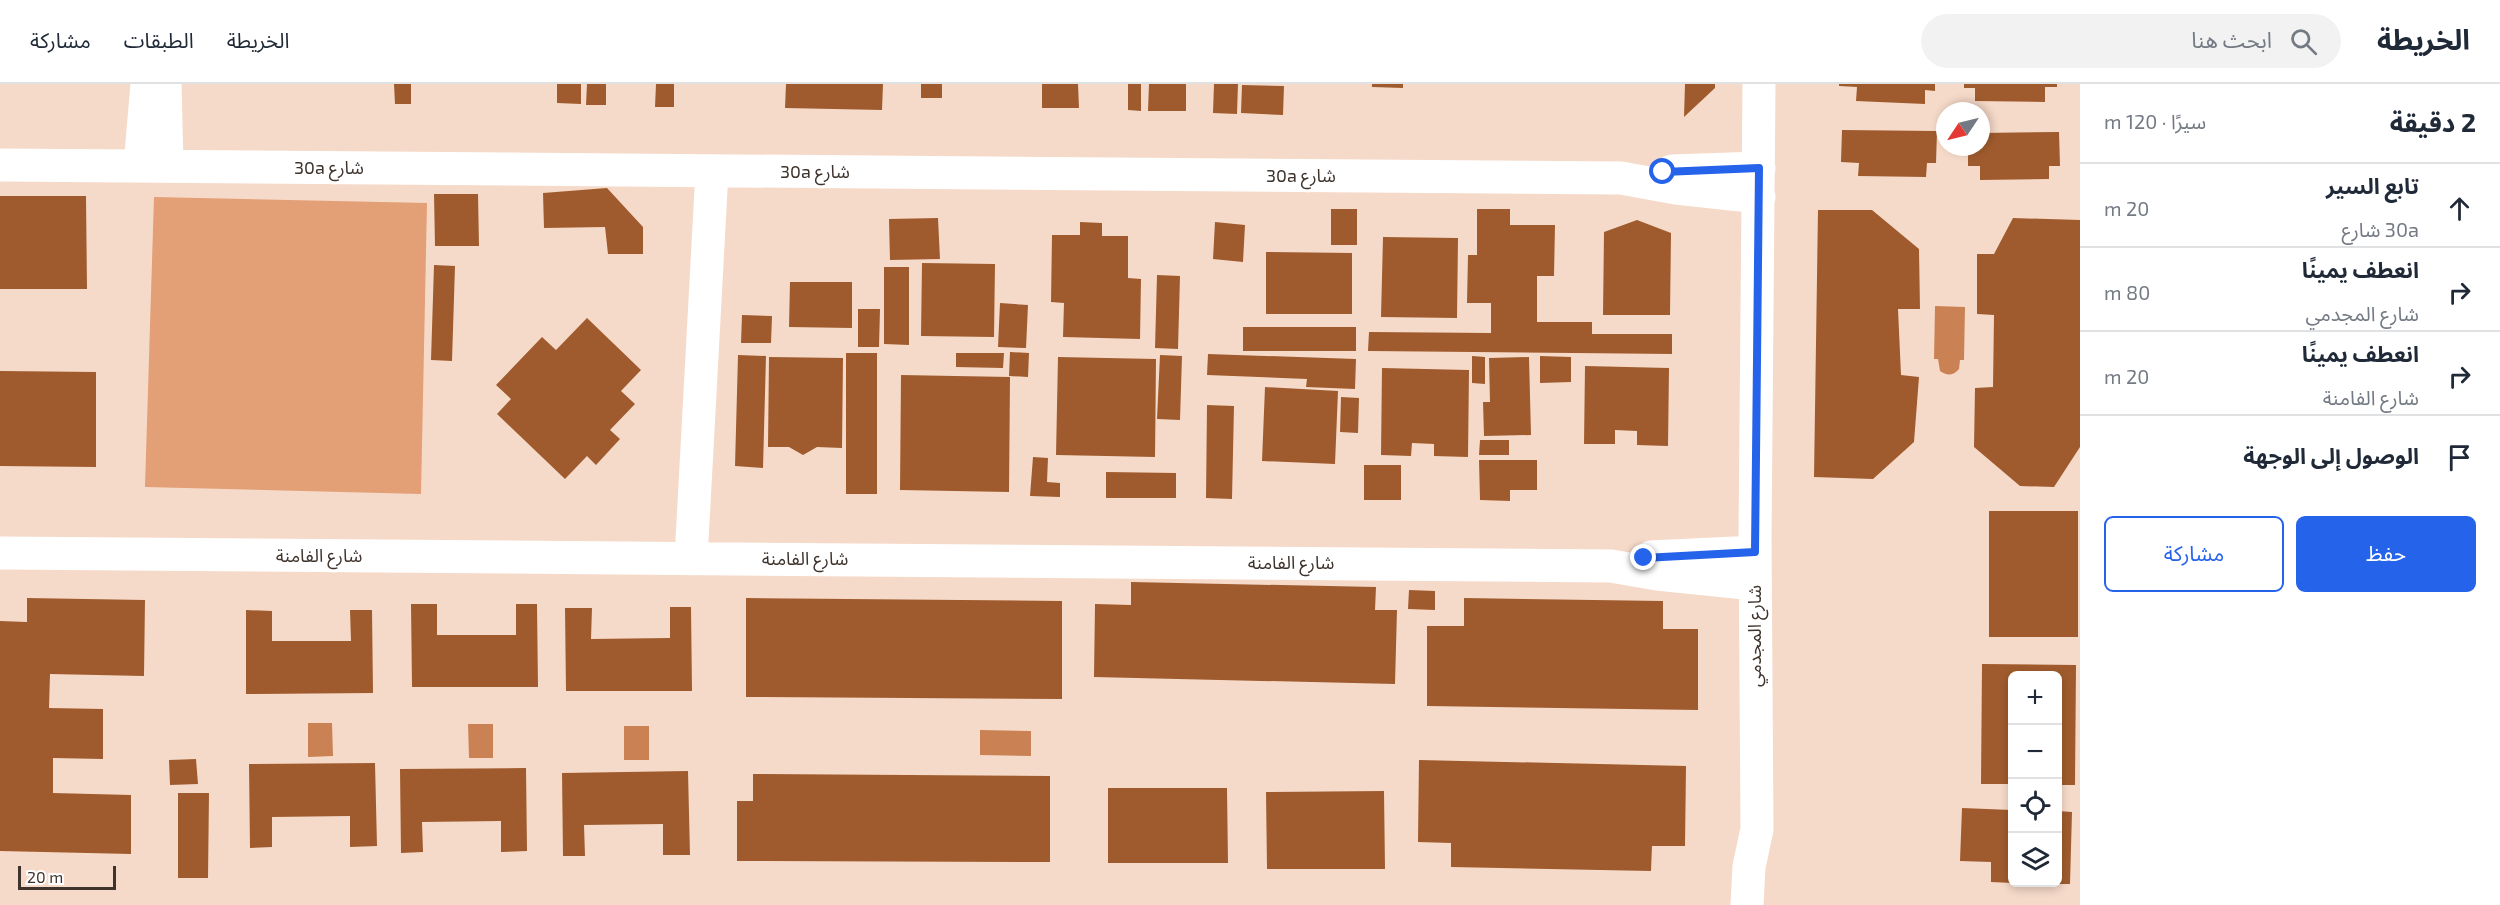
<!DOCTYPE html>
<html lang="ar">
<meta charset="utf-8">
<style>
body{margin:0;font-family:"Exo 2","Noto Sans Arabic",sans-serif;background:#f2f2f3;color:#1f2937;direction:rtl}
.controls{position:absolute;right:18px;bottom:18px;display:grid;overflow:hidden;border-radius:9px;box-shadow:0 3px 9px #0003}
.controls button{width:54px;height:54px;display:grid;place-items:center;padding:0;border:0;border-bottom:2px solid #e0e1e3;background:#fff;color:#1f2937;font:30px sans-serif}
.compass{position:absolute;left:1936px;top:18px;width:54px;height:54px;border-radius:50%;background:#fff;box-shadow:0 3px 9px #0003;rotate:235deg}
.scale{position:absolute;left:18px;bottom:15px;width:98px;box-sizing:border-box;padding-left:6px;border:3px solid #3e332d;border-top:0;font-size:16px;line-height:21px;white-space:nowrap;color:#3e332d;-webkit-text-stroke:4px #fff;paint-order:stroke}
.stop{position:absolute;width:18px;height:18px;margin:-14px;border:4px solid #2563eb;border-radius:50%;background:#fff}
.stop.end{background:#2563eb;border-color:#fff;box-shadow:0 2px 6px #0008}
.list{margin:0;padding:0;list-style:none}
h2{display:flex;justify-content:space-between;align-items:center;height:78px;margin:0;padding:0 24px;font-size:26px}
h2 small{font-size:20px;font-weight:400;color:#747a83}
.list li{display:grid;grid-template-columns:39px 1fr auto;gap:18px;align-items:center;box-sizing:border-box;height:84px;padding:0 24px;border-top:2px solid #e0e1e3}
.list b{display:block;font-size:22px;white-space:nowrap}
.list p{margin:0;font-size:20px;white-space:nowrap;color:#747a83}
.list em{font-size:20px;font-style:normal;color:#747a83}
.actions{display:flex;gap:12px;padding:18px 24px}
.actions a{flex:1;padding:14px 0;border:2px solid #2563eb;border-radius:9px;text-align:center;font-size:21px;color:#2563eb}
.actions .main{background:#2563eb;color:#fff}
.icon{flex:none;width:33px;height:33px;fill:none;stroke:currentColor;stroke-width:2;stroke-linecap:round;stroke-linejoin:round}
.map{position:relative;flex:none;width:2080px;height:821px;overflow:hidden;direction:ltr}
header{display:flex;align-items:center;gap:36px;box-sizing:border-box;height:84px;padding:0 30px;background:#fff;border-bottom:2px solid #e0e1e3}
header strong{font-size:28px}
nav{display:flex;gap:33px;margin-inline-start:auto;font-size:21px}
.search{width:420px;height:54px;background:#f2f2f3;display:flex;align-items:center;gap:15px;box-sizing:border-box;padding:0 21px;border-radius:33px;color:#747a83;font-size:22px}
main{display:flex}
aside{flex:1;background:#fff}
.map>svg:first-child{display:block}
.green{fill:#e39f75}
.water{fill:#ca8254}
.building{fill:#9f5b2d}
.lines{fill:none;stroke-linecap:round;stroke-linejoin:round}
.minor{stroke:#fff;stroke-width:33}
.route{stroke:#2563eb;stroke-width:8}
.labels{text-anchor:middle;stroke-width:6;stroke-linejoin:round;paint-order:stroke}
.street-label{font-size:18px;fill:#3e332d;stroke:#fff}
</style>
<header>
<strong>الخريطة</strong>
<div class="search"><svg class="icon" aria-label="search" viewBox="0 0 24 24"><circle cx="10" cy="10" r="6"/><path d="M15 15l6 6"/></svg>ابحث هنا</div>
<nav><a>الخريطة</a><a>الطبقات</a><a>مشاركة</a></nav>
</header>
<main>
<aside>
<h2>2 دقيقة<small>سيرًا · 120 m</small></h2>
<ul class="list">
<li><svg class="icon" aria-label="ahead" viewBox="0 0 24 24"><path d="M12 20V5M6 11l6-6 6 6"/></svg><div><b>تابع السير</b><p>30a شارع</p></div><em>20 m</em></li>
<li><svg class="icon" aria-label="right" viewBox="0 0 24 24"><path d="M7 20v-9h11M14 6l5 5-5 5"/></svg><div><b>انعطف يمينًا</b><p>شارع المجدمي</p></div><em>80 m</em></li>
<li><svg class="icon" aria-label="right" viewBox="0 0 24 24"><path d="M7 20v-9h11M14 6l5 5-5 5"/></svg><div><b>انعطف يمينًا</b><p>شارع الفامنة</p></div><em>20 m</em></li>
<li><svg class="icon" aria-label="arrive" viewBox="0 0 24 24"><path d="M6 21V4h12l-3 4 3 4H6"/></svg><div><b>الوصول إلى الوجهة</b></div></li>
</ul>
<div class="actions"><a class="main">حفظ</a><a>مشاركة</a></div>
</aside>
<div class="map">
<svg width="2080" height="821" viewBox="0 0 2080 821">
<rect width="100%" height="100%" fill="#f6dac9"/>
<path class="green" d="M 154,113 L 427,119 L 421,410 L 145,403 Z"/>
<path class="water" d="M 1935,222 L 1965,223 L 1964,276 L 1960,276 L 1959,285 C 1953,292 1947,292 1940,287 L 1938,275 L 1934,275 Z
M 308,639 L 332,639 L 333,672 L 308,673 Z
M 468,640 L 493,640 L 493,674 L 469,674 Z
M 624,642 L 649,642 L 649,676 L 624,676 Z
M 980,646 L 1031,647 L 1031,672 L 980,671 Z"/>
<path class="building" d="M 394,0 L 411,0 L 411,20 L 395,20 Z
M 557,0 L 581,0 L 581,20 L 557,19 Z
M 587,0 L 606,0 L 606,21 L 586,21 Z
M 656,0 L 674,0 L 674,23 L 655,23 Z
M 786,0 L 883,0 L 882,26 L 785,24 Z
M 921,0 L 942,0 L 942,14 L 921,14 Z
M 1042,0 L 1078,0 L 1079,24 L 1042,24 Z
M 1128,0 L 1141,0 L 1141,27 L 1128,26 Z
M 1149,0 L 1186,0 L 1186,27 L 1148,27 Z
M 1214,0 L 1238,0 L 1237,30 L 1213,29 Z
M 1372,0 L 1403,0 L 1403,4 L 1372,3 Z
M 1685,0 L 1715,0 L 1715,4 L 1684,33 Z
M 1839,0 L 1935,0 L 1935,7 L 1925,6 L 1925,20 L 1856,17 L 1857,3 L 1839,2 Z
M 1964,0 L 2057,0 L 2057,3 L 2045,3 L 2045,18 L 1975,17 L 1975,4 L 1964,4 Z
M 1242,1 L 1284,2 L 1283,31 L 1241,29 Z
M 1842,46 L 1937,47 L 1936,79 L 1927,79 L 1926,93 L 1858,92 L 1859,79 L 1841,78 Z
M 2059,48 L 2060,82 L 2049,82 L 2049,95 L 1980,96 L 1980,82 L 1968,82 L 1968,63 L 1981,63 L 1981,49 Z
M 607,104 L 643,143 L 643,170 L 608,170 L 605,143 L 544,144 L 543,109 Z
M 434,110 L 478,110 L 479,162 L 435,162 Z
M 0,112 L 86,112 L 87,205 L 0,205 Z
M 1331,125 L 1357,125 L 1357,161 L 1331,161 Z
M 1477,125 L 1510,125 L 1510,141 L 1555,141 L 1554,192 L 1537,192 L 1537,238 L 1592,238 L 1592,250 L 1672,250 L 1672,270 L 1368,267 L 1369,248 L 1491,249 L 1491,219 L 1467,219 L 1468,171 L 1477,171 Z
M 1818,126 L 1872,126 L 1919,165 L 1920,225 L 1898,225 L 1901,291 L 1919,293 L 1914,358 L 1873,395 L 1814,393 Z
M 938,134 L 940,175 L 890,176 L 889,135 Z
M 2013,134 L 2080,136 L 2080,363 L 2054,403 L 2020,402 L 1974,363 L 1975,304 L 1993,303 L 1994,231 L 1977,230 L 1977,170 L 1994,170 Z
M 1637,136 L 1671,149 L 1670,231 L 1603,231 L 1604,148 Z
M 1080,138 L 1102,139 L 1102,152 L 1128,152 L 1128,194 L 1141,195 L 1140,255 L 1063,253 L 1064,219 L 1051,218 L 1052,151 L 1080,151 Z
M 1215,138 L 1245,141 L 1243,178 L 1213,175 Z
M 1383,153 L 1458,154 L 1457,234 L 1381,233 Z
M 1266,168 L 1352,169 L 1352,230 L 1266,230 Z
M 922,179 L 995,180 L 994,253 L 921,252 Z
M 434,181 L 455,182 L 452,277 L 431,276 Z
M 884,183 L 909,183 L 909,261 L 884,260 Z
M 1157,191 L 1180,192 L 1178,265 L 1155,264 Z
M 790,198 L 852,198 L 852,244 L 789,243 Z
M 1000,219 L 1028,221 L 1026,264 L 998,263 Z
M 858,225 L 880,225 L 879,263 L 858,263 Z
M 742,231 L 772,232 L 771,259 L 741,259 Z
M 587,234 L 641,286 L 621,307 L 635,320 L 610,346 L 620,355 L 596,381 L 587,372 L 565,395 L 497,330 L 511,315 L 496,301 L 542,253 L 556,266 Z
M 1243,243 L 1356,243 L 1356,267 L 1243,267 Z
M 1010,268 L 1029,269 L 1028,293 L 1009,292 Z
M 846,269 L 877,269 L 877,410 L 846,410 Z
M 956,269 L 1004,269 L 1003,284 L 956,283 Z
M 1208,270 L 1356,275 L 1355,305 L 1306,303 L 1307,295 L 1207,291 Z
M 738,271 L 766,272 L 763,384 L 735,382 Z
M 1160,271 L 1182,272 L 1180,336 L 1157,335 Z
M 1472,272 L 1485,273 L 1485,300 L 1472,299 Z
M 1540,272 L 1571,273 L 1571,298 L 1540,299 Z
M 769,273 L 843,274 L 842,364 L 817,363 L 803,371 L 789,363 L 768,363 Z
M 1058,273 L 1156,275 L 1155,373 L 1056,371 Z
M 1529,273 L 1531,351 L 1484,352 L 1483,318 L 1490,318 L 1489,274 Z
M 1585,282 L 1669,284 L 1668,362 L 1637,361 L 1637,347 L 1615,346 L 1615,360 L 1584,360 Z
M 1382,284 L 1469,286 L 1468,373 L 1434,372 L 1434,360 L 1412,359 L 1411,372 L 1381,371 Z
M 0,287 L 96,288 L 96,383 L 0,382 Z
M 901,291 L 1010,293 L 1009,408 L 900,406 Z
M 1265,303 L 1338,307 L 1335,380 L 1262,377 Z
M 1341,313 L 1359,314 L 1358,349 L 1340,348 Z
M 1207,321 L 1234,322 L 1232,415 L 1206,414 Z
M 1480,356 L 1509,356 L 1509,371 L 1479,371 Z
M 1033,373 L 1048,374 L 1047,398 L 1060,399 L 1060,413 L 1030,412 Z
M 1479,376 L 1537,376 L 1537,406 L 1510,406 L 1510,417 L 1480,416 Z
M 1364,381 L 1401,381 L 1401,416 L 1364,416 Z
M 1106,388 L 1176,389 L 1176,414 L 1106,414 Z
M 1989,427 L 2078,427 L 2078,553 L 1989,553 Z
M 1131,498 L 1376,503 L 1375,526 L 1397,526 L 1395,600 L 1094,593 L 1095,520 L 1131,521 Z
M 1409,506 L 1435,507 L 1435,526 L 1408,525 Z
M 27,514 L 145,516 L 144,592 L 50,590 L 49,624 L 103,625 L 103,675 L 53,674 L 53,709 L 131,711 L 131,770 L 0,767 L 0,537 L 27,538 Z
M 746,514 L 1062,517 L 1062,615 L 746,613 Z
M 1464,514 L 1663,517 L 1663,545 L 1698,545 L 1698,626 L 1427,622 L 1427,542 L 1464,542 Z
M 411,520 L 437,520 L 437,551 L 516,551 L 516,520 L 537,520 L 538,603 L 412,603 Z
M 670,523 L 691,523 L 692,607 L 566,607 L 565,524 L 592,524 L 591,555 L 670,554 Z
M 246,526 L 272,527 L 272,557 L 351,557 L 350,526 L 372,526 L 373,609 L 246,610 Z
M 1982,580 L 2076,581 L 2075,701 L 2058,701 L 2058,591 L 2012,592 L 2012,700 L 1981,700 Z
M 196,675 L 198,700 L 170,701 L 169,676 Z
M 1419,676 L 1686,682 L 1685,762 L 1652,762 L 1651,787 L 1451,783 L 1451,759 L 1418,758 Z
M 375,679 L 377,762 L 350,763 L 350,732 L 272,733 L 272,763 L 250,764 L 249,680 Z
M 526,684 L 527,767 L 501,768 L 501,737 L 422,738 L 423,768 L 401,769 L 400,685 Z
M 688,687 L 690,771 L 663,771 L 663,740 L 584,741 L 585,772 L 563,772 L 562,689 Z
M 753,690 L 1050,692 L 1050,778 L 737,777 L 737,717 L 753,717 Z
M 1108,704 L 1227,704 L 1228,779 L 1108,779 Z
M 1384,707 L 1385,785 L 1267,785 L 1266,708 Z
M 178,709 L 209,709 L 208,794 L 178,794 Z
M 1962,724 L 2012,726 L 2013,799 L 1991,798 L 1991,778 L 1960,777 Z
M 2058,727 L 2072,728 L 2070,800 L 2058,800 Z"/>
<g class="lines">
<path class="minor" d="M 165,0 L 167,82
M 0,81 L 1621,94 L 1676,104 L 1759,113
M 140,82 L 147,0
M 1672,87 L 1759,84
M 0,469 L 1611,482 L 1657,490 L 1755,500
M 1651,473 L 1755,468
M 691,475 L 712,87
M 1747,821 L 1749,783 L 1757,745 L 1755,454 L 1759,0"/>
</g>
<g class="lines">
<path class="route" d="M 1644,474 L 1755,468 L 1759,84 L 1663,88"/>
</g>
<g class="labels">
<g class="street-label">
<text x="329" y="90">30a شارع</text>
<text x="815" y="94">30a شارع</text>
<text x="1301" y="98">30a شارع</text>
<text x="319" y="478">شارع الفامنة</text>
<text x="805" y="481">شارع الفامنة</text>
<text x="1291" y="485">شارع الفامنة</text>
<text transform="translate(1755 552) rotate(-90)" y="6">شارع المجدمي</text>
</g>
</g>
</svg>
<div class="controls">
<button>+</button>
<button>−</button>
<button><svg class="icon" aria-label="locate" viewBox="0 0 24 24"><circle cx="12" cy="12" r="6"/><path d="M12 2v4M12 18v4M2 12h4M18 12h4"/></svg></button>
<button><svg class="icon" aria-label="layers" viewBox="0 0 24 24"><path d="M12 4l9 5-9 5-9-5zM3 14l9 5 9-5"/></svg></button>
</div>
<svg class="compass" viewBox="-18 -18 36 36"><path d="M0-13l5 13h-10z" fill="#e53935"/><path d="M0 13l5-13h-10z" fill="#747a83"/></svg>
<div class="scale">20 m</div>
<div class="stop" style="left:1663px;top:88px"></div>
<div class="stop end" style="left:1644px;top:474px"></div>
</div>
</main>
